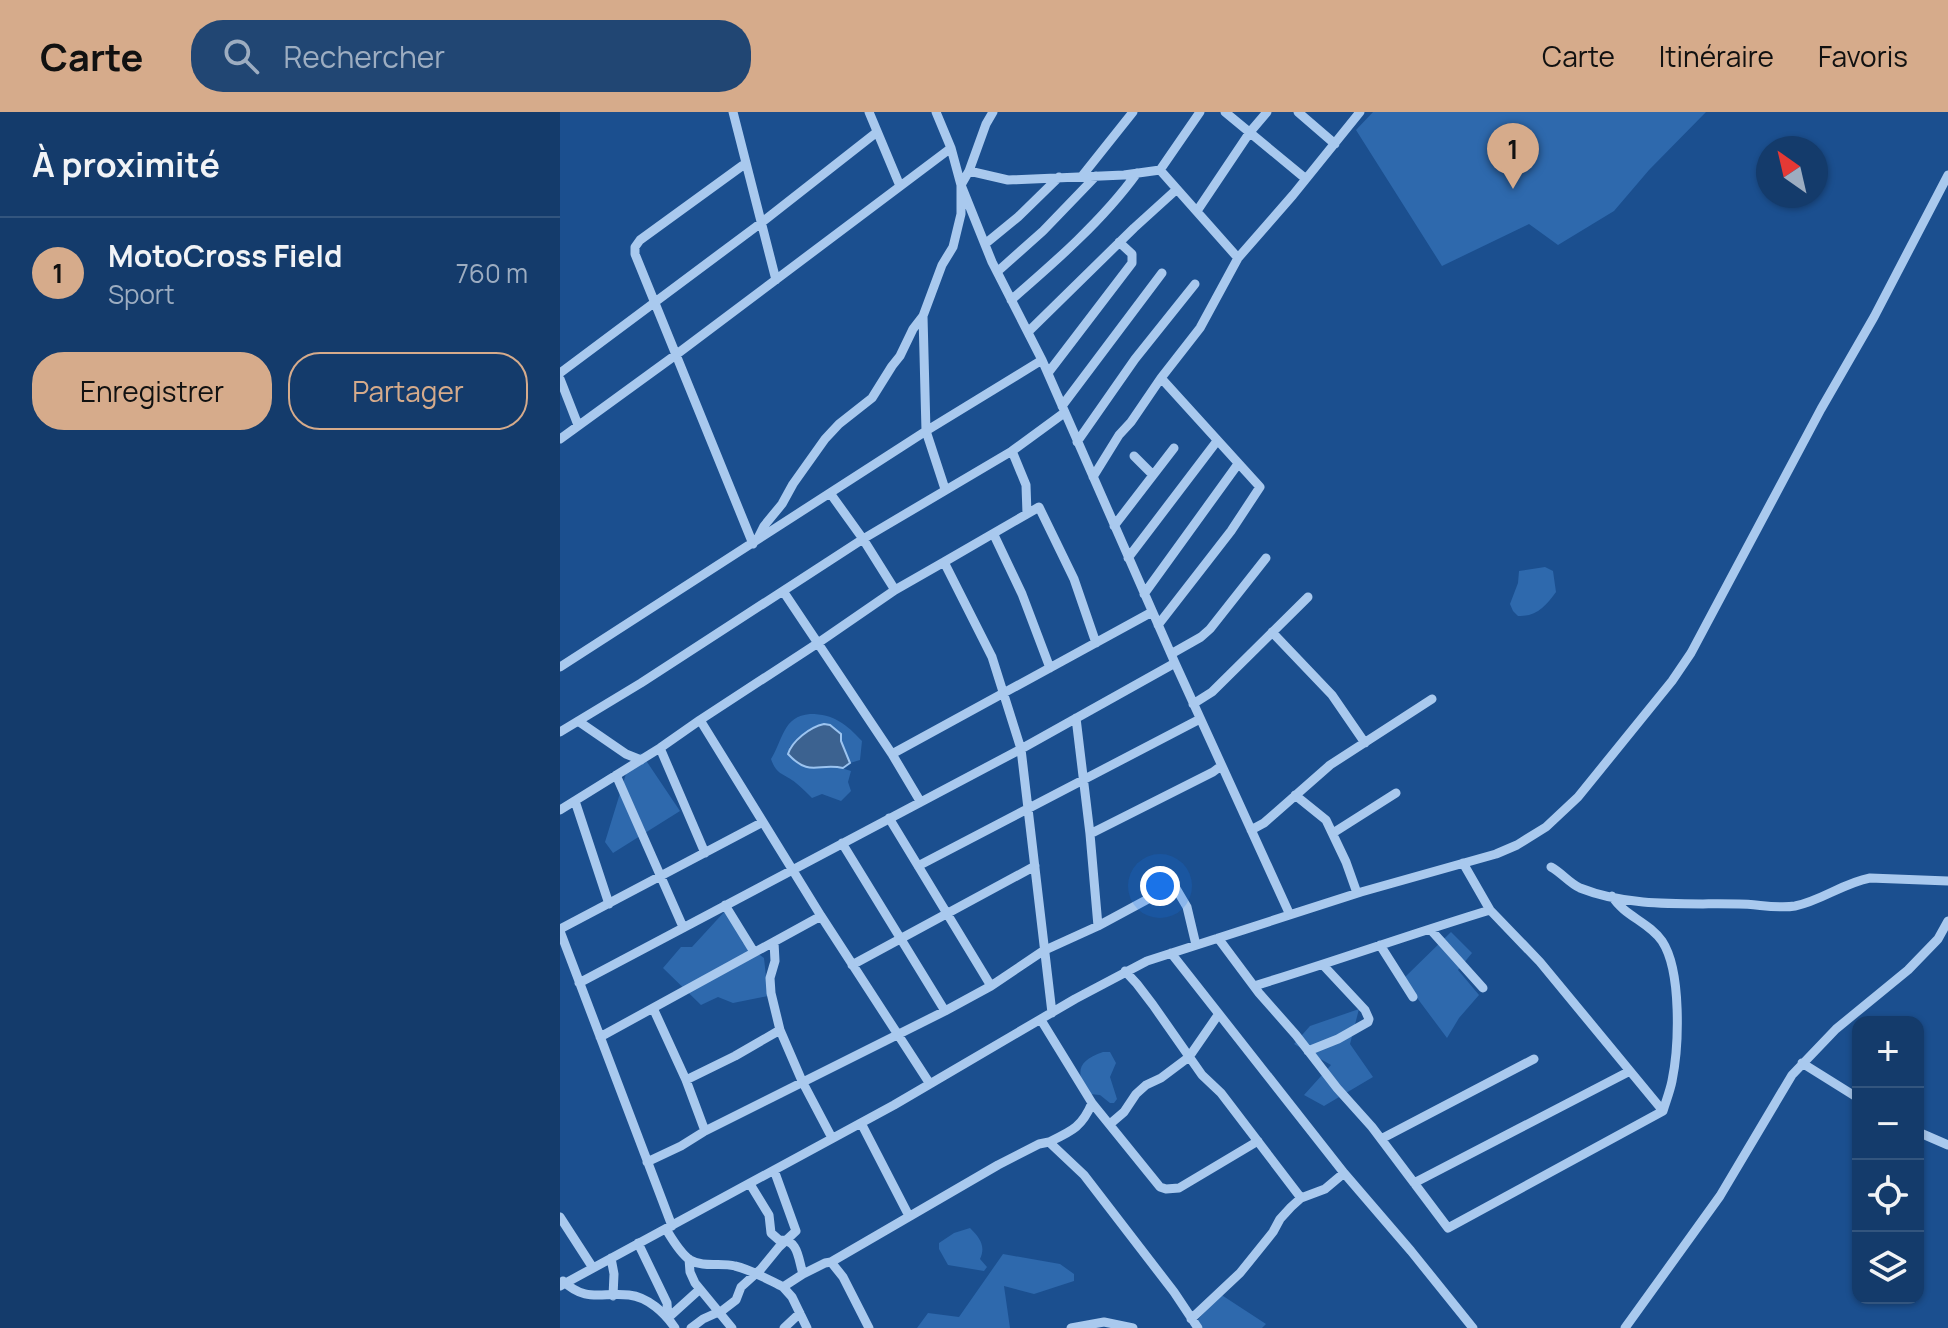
<!DOCTYPE html>
<html lang="fr">
<meta charset="utf-8">
<style>
body{margin:0;font-family:Manrope,sans-serif;background:#214673;color:#f1f3f6}
.controls{position:absolute;right:24px;bottom:24px;display:grid;overflow:hidden;border-radius:16px;box-shadow:0 2px 6px #0004}
.controls button{width:72px;height:72px;display:grid;place-items:center;padding:0;border:0;border-bottom:2px solid #33557e;background:#143b6b;color:#f1f3f6;font:40px sans-serif}
.compass{position:absolute;left:1196px;top:24px;width:72px;height:72px;border-radius:50%;background:#143b6b;box-shadow:0 2px 6px #0004;rotate:326deg}
.you{position:absolute;left:600px;top:774px;width:28px;height:28px;margin:-20px;border:6px solid #fff;border-radius:50%;background:#1a73e8;box-shadow:0 0 0 12px #1a73e833}
.badge{display:grid;place-items:center;width:52px;height:52px;border-radius:50%;background:#d6ab8b;color:#111;font-size:26px;font-weight:700}
.pin{position:absolute;translate:-50% -66px;filter:drop-shadow(0 2px 4px #0008)}
.pin::after{content:'';position:absolute;top:42px;width:28px;height:24px;background:inherit;clip-path:polygon(0 0,100% 0,50% 100%)}
.list{margin:0;padding:0;list-style:none}
h2{display:flex;justify-content:space-between;align-items:center;height:104px;margin:0;padding:0 32px;font-size:34px}
h2 small{font-size:26px;font-weight:400;color:#9dadc1}
.list li{display:grid;grid-template-columns:52px 1fr auto;gap:24px;align-items:center;box-sizing:border-box;height:112px;padding:0 32px;border-top:2px solid #33557e}
.list b{display:block;font-size:30px;white-space:nowrap}
.list p{margin:0;font-size:26px;white-space:nowrap;color:#9dadc1}
.list em{font-size:26px;font-style:normal;color:#9dadc1}
.actions{display:flex;gap:16px;padding:24px 32px}
.actions a{flex:1;padding:18px 0;border:2px solid #d6ab8b;border-radius:32px;text-align:center;font-size:28px;color:#d6ab8b}
.actions .main{background:#d6ab8b;color:#111}
.icon{flex:none;width:44px;height:44px;fill:none;stroke:currentColor;stroke-width:2;stroke-linecap:round;stroke-linejoin:round}
.map{position:relative;flex:none;width:1388px;height:1216px;overflow:hidden}
header{display:flex;align-items:center;gap:48px;box-sizing:border-box;height:112px;padding:0 40px;background:#d6ab8b;color:#111}
header strong{font-size:38px}
nav{display:flex;gap:44px;margin-inline-start:auto;font-size:28px}
.search{width:560px;height:72px;background:#214673;display:flex;align-items:center;gap:20px;box-sizing:border-box;padding:0 28px;border-radius:32px;color:#9dadc1;font-size:30px}
main{display:flex}
aside{flex:1;background:#143b6b}
.map>svg:first-child{display:block}
.green{fill:#2e69ad}
.water{fill:#3c6290;stroke:#9cc4f0;stroke-width:2}
.lines{fill:none;stroke-linecap:round;stroke-linejoin:round}
.minor{stroke:#a9c9ee;stroke-width:9}
</style>
<header>
<strong>Carte</strong>
<div class="search"><svg class="icon" aria-label="search" viewBox="0 0 24 24"><circle cx="10" cy="10" r="6"/><path d="M15 15l6 6"/></svg>Rechercher</div>
<nav><a>Carte</a><a>Itinéraire</a><a>Favoris</a></nav>
</header>
<main>
<aside>
<h2>À proximité<small></small></h2>
<ul class="list">
<li><span class="badge">1</span><div><b>MotoCross Field</b><p>Sport</p></div><em>760 m</em></li>
</ul>
<div class="actions"><a class="main">Enregistrer</a><a>Partager</a></div>
</aside>
<div class="map">
<svg width="1388" height="1216" viewBox="0 0 1388 1216">
<rect width="100%" height="100%" fill="#1b4f8f"/>
<path class="green" d="M 813,0 L 1146,0 L 1089,58 L 1054,99 L 998,133 L 969,112 L 882,154 L 796,18 Z
M 985,455 L 993,459 L 996,480 C 986,494 976,505 958,504 L 953,499 L 950,492 L 958,471 L 959,459 Z
M 250,602 C 274,602 286,612 302,629 L 300,648 L 290,651 L 281,629 L 281,622 C 276,619 268,613 262,613 C 251,612 237,629 229,636 L 260,656 L 275,654 L 291,659 L 288,670 L 291,679 L 281,689 L 262,682 L 252,686 C 247,681 242,676 236,671 C 224,661 217,664 211,647 C 223,628 223,604 250,602 Z
M 81,641 L 120,699 L 53,741 L 45,730 L 69,652 Z
M 166,798 L 179,815 L 182,830 L 204,846 L 208,884 L 173,891 L 158,885 L 141,893 L 103,856 L 121,835 L 132,835 Z
M 891,820 L 912,841 L 898,858 L 919,883 L 899,906 L 887,926 L 843,867 Z
M 799,897 L 790,932 L 813,965 L 764,994 L 744,983 L 771,953 L 734,932 L 750,914 Z
M 543,940 L 550,940 L 556,951 L 550,965 L 557,987 L 554,991 L 550,991 L 540,983 L 529,982 C 515,960 517,949 543,940 Z
M 410,1116 C 420,1126 426,1134 420,1147 L 427,1155 L 424,1159 L 388,1153 L 379,1137 L 379,1131 L 394,1121 Z
M 443,1142 L 500,1152 L 514,1162 L 514,1169 L 474,1182 L 444,1174 L 450,1216 L 357,1216 L 368,1201 L 399,1205 Z
M 660,1182 L 706,1212 L 702,1216 L 643,1216 L 636,1210 Z"/>
<path class="water" d="M 264,612 L 270,613 L 281,622 L 281,629 L 290,651 L 283,656 C 259,650 250,666 228,642 C 232,629 250,615 264,612 Z"/>
<g class="lines">
<path class="minor" d="M 173,0 L 216,168
M 309,0 L 340,74
M 376,0 L 391,36 L 401,73 L 432,150 L 482,248 L 615,551 L 730,803
M 665,0 L 746,67
M 738,0 L 775,32
M 186,51 L 80,128 L 75,135 L 75,142 L 193,432
M 600,58 L 640,0
M 409,59 L 448,68 L 564,63 L 600,58 L 678,146
M 522,64 L 573,0
M 637,99 L 690,20 L 707,0
M 425,132 L 458,105 L 499,65
M 437,160 L 483,119 L 536,64
M 451,188 C 495,150 543,108 577,61
M 468,220 L 574,116 L 617,77
M 0,261 L 201,111 L 317,20
M 488,261 L 572,151 L 572,142 L 559,130
M 0,267 L 18,313
M 502,294 L 602,161
M 0,327 L 117,242 L 391,36
M 517,330 L 575,247 L 635,172
M 574,344 L 593,363
M 533,365 L 559,323 L 571,310 L 601,266 L 640,216 L 678,146 L 733,83 L 800,0
M 385,377 L 366,319 L 482,248
M 270,381 L 303,427 L 335,478
M 467,402 L 466,373 L 452,339 L 504,301
M 554,414 L 614,336
M 434,423 L 462,482 L 490,556
M 198,426 L 204,414 L 222,392 L 233,372 L 265,327 L 279,312 L 312,286 L 332,254 L 340,244 L 353,217 L 363,204 L 382,153 L 393,135 L 401,102 L 401,73 L 409,59 L 426,12 L 433,0
M 568,446 L 657,329
M 384,450 L 479,395 L 514,467 L 536,531
M 223,479 L 332,642 L 360,689
M 584,482 L 678,352
M 598,513 L 671,419 L 700,375 L 601,266
M 712,520 L 772,583 L 805,631
M 611,542 L 641,525 L 650,517 L 706,446
M 0,555 L 366,319 L 363,204
M 633,592 L 652,580 L 748,485
M 516,606 L 530,722 L 538,814
M 140,608 L 261,804 L 370,972
M 18,609 L 66,642 L 81,648
M 0,620 L 81,571 L 303,427 L 452,339
M 100,636 L 145,741
M 332,642 L 592,500
M 56,663 L 123,815
M 735,683 L 766,708 L 786,750 L 797,781
M 15,689 L 49,792
M 0,698 L 100,636 L 140,608 L 258,531 L 335,478 L 384,450 L 432,545 L 461,637 L 492,901
M 329,706 L 431,874
M 691,718 L 704,711 L 770,653 L 872,587
M 773,721 L 836,681
M 530,722 L 653,660 L 661,654
M 282,731 L 385,899
M 358,754 L 640,607
M 991,755 C 1002,761 1009,771 1020,776 C 1070,796 1127,791 1179,792 C 1197,792 1217,797 1235,794 C 1261,789 1283,771 1310,766 L 1388,769
M 165,793 L 194,840
M 930,798 L 980,850 L 1103,999
M 0,817 L 203,710
M 870,817 L 923,876
M 0,819 L 112,1114
M 658,826 L 699,881 L 736,923 L 777,976 L 812,1015 L 888,1116 L 1103,999 C 1106,989 1110,979 1112,969 C 1119,935 1122,859 1102,829 C 1089,810 1064,804 1052,784
M 820,833 L 853,885
M 611,841 L 784,1061 L 851,1139 L 913,1216
M 292,853 L 475,754
M 565,859 L 577,872 L 593,893 L 642,963 L 661,981 L 741,1086
M 19,871 L 461,637 L 615,551
M 694,874 C 773,850 851,822 930,798 L 903,751
M 93,896 L 126,968
M 481,908 L 532,991 C 522,1015 512,1019 489,1030 L 524,1063 L 614,1180 L 638,1216
M 220,918 L 242,969 L 272,1026
M 40,925 L 261,804
M 748,939 L 778,927 L 808,910 L 809,907 L 805,898 L 763,853
M 1242,951 L 1298,986
M 532,991 L 600,1075 L 606,1077 L 619,1076 L 698,1029
M 301,1011 L 349,1104
M 550,1012 L 564,1000 L 576,982 L 586,973 L 601,966 L 629,945 L 658,903
M 145,1019 L 385,899 L 431,874 L 483,839 L 538,814 L 614,773 L 627,795 L 636,833
M 1358,1020 L 1388,1033
M 821,1027 L 974,947
M 87,1050 L 121,1034 L 145,1019 L 126,968 L 175,944 L 220,918 L 211,881 L 210,866 L 215,849 L 214,830
M 854,1071 L 1070,959
M 190,1072 L 209,1103 L 211,1121 L 219,1128 C 239,1127 238,1147 243,1162 L 223,1175 L 232,1185 L 247,1216
M 0,1105 L 33,1156
M 106,1117 C 112,1127 120,1141 130,1148 C 144,1156 160,1150 175,1154 C 192,1158 207,1167 223,1175
M 78,1131 L 107,1191 L 108,1206 L 140,1177
M 51,1146 L 54,1162 L 53,1184
M 129,1147 L 130,1160 L 135,1171 L 172,1216
M 271,1150 L 438,1053 L 479,1032 L 489,1030
M 243,1162 L 265,1151 L 271,1150 L 283,1165 L 309,1216
M 3,1169 C 26,1191 41,1180 69,1183 C 88,1185 105,1201 115,1216
M 0,1174 L 334,993 L 515,887 L 587,849 L 801,780 L 936,742 L 957,733 L 986,715 L 1018,685 L 1112,569 L 1131,541 L 1261,297 L 1314,205 L 1388,63
M 631,1207 L 680,1161 L 713,1120 L 720,1107 L 731,1095 L 741,1086 L 765,1077 L 784,1061
M 131,1216 L 143,1207 L 163,1198 L 176,1188 L 181,1175 L 201,1157 L 219,1135 L 236,1119 L 214,1058
M 224,1216 L 240,1201
M 511,1216 L 544,1210 L 573,1216
M 1065,1216 L 1160,1084 L 1232,963 L 1276,917 L 1348,858 L 1378,827 L 1388,809"/>
</g>
</svg>
<div class="controls">
<button>+</button>
<button>−</button>
<button><svg class="icon" aria-label="locate" viewBox="0 0 24 24"><circle cx="12" cy="12" r="6"/><path d="M12 2v4M12 18v4M2 12h4M18 12h4"/></svg></button>
<button><svg class="icon" aria-label="layers" viewBox="0 0 24 24"><path d="M12 4l9 5-9 5-9-5zM3 14l9 5 9-5"/></svg></button>
</div>
<svg class="compass" viewBox="-18 -18 36 36"><path d="M0-13l5 13h-10z" fill="#e53935"/><path d="M0 13l5-13h-10z" fill="#9dadc1"/></svg>
<div class="you"></div>
<div class="pin badge" style="left:953px;top:77px">1</div>
</div>
</main>
